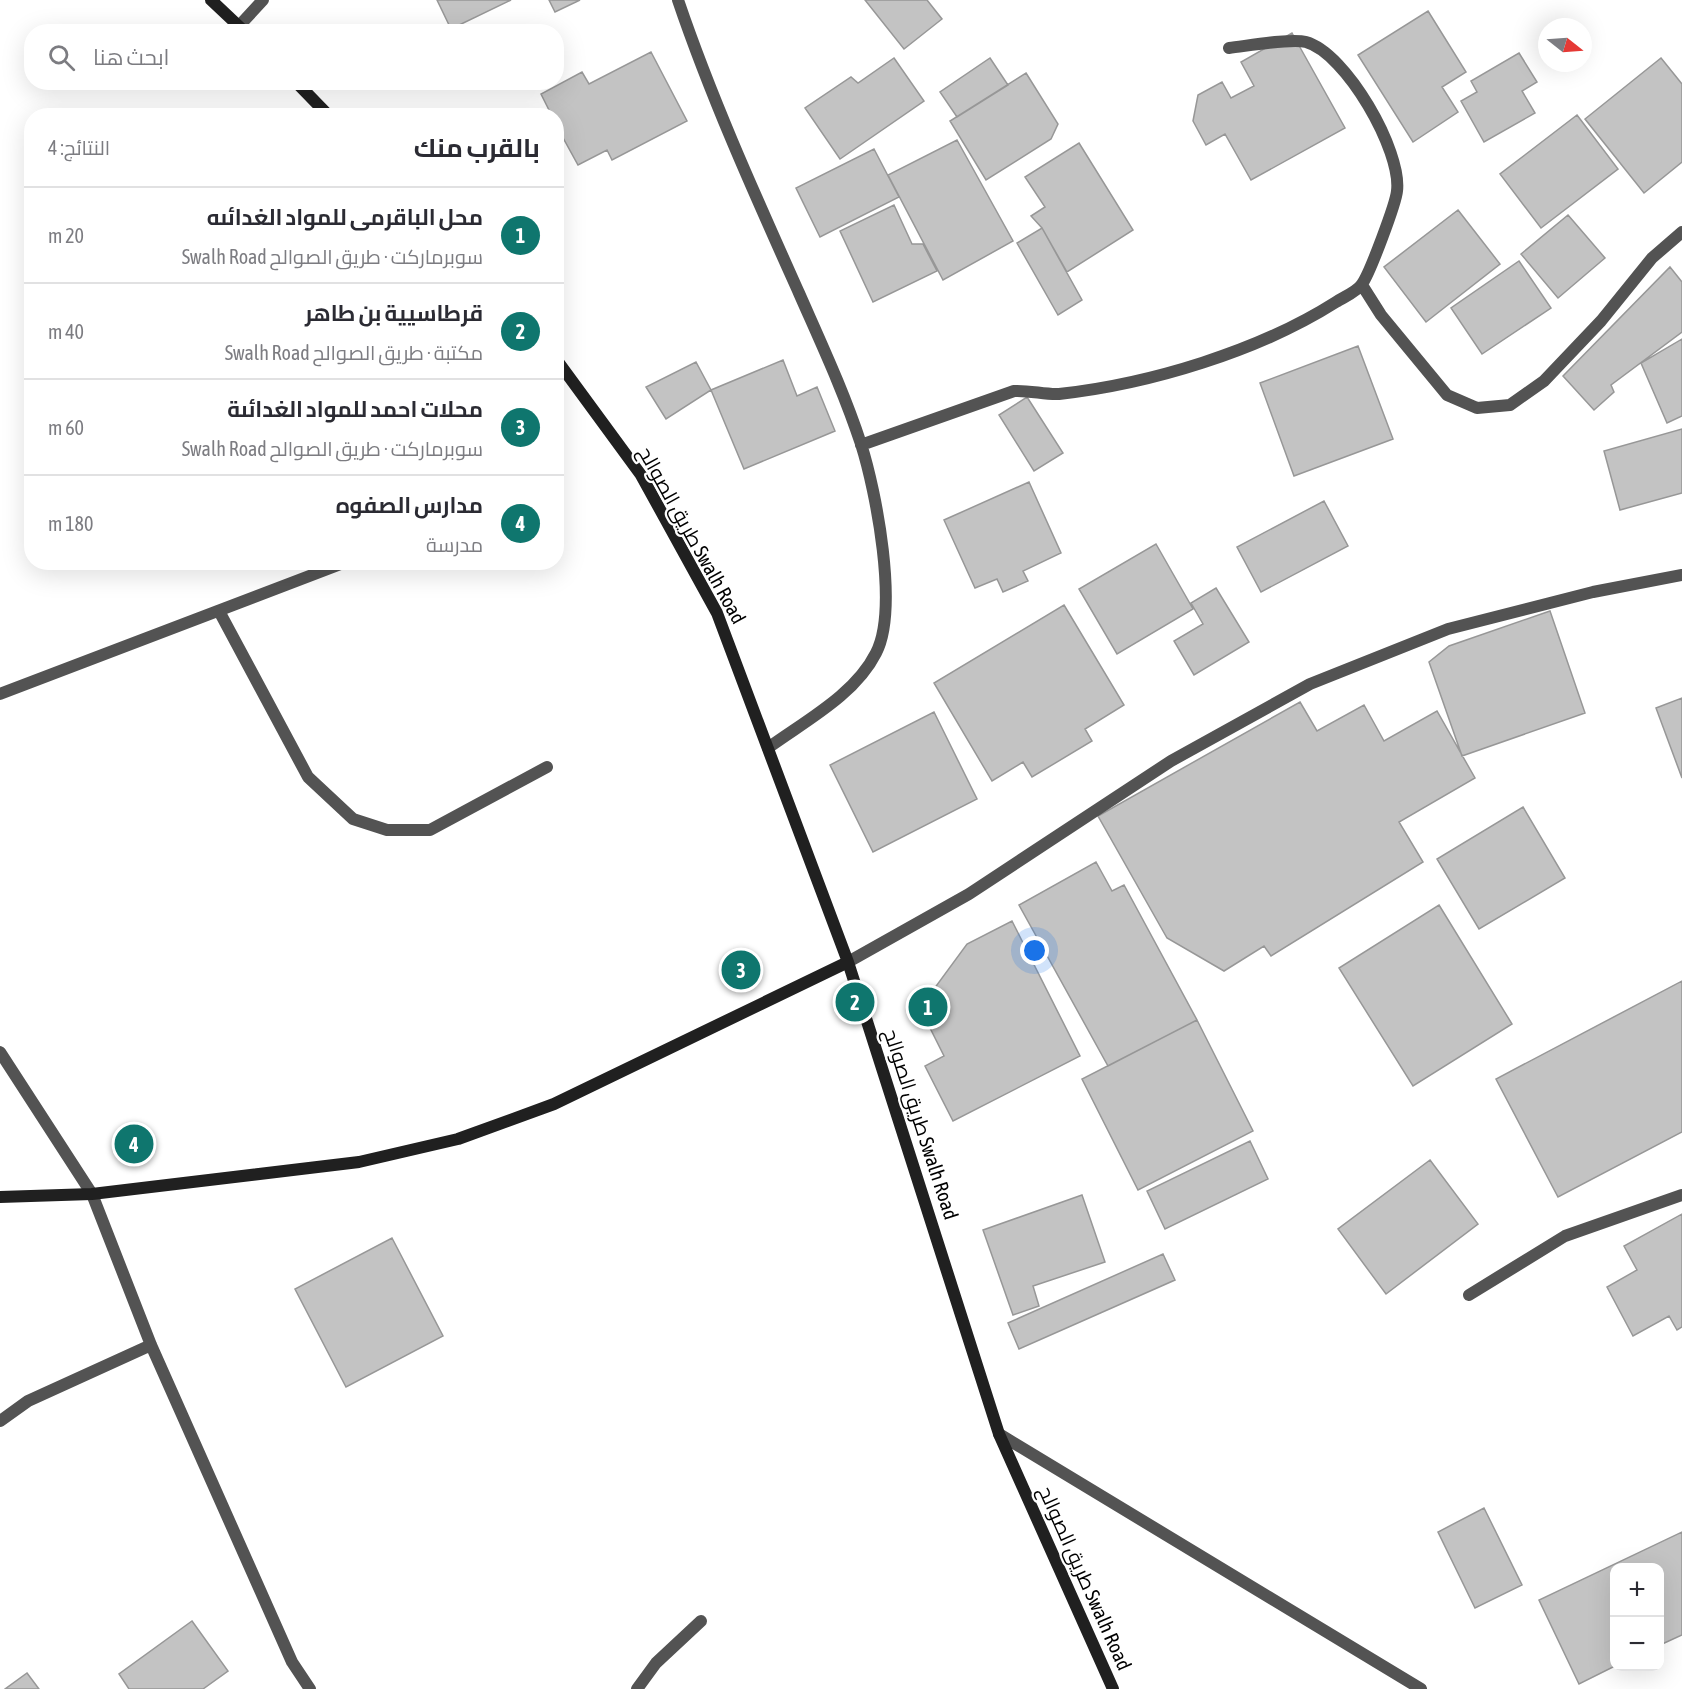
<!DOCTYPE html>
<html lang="ar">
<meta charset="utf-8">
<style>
body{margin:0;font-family:"Asap Condensed",Cairo,sans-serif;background:#f2f2f3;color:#2b2b33;direction:rtl}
.controls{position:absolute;right:18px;bottom:18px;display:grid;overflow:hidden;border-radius:12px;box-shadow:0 6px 24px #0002}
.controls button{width:54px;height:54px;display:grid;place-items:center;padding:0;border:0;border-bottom:2px solid #e1e1e2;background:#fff;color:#2b2b33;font:30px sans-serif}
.compass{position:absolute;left:1538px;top:18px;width:54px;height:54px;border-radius:50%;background:#fff;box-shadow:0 6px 24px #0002;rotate:107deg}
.you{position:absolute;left:1035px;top:951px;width:21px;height:21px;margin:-15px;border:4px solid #fff;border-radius:50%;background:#1a73e8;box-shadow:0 0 0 9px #1a73e833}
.badge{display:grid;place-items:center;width:39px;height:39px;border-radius:50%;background:#0f766e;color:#fff;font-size:20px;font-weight:700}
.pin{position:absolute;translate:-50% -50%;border:3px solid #fff;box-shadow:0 2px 6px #0006}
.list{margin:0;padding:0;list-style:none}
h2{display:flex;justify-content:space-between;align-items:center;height:78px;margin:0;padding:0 24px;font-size:26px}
h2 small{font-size:20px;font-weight:400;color:#7c7c81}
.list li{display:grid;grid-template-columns:39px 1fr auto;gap:18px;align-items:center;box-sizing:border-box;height:96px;padding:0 24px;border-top:2px solid #e1e1e2}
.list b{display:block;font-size:22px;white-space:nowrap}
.list p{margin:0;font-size:20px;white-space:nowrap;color:#7c7c81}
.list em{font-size:20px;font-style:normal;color:#7c7c81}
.icon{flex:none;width:33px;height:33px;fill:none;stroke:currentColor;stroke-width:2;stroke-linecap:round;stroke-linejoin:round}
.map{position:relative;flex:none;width:1682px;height:1689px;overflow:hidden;direction:ltr}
.search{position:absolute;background:#fff;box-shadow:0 6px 24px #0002;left:24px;top:24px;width:540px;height:66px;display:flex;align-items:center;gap:15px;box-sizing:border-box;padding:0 21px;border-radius:24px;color:#7c7c81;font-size:22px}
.panel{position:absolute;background:#fff;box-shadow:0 6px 24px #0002;left:24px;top:108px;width:540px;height:462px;border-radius:24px;direction:rtl}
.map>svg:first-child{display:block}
.building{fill:#c3c3c3;stroke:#979797;stroke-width:1.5}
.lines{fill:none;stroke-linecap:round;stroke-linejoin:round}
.street{stroke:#535353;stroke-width:12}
.secondary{stroke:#202020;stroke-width:12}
.labels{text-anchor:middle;stroke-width:4.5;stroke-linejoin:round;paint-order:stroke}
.street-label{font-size:20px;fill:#000;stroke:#fff}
</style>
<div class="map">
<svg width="1682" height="1689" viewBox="0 0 1682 1689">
<rect width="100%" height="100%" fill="#fff"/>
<path class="building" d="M 437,0 L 511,0 L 451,29 Z
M 549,0 L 580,0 L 555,12 Z
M 865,0 L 927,0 L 942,19 L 904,49 Z
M 1428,11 L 1466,72 L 1442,87 L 1458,112 L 1413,142 L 1358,55 Z
M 1292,33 L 1345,128 L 1251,180 L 1225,134 L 1206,145 L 1193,121 L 1198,95 L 1222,82 L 1231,98 L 1254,86 L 1241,62 Z
M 651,52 L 687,121 L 612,160 L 607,150 L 578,165 L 556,125 L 556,116 L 552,116 L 541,94 L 582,72 L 589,84 Z
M 1519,53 L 1537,82 L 1522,91 L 1535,113 L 1484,142 L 1461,101 L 1477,92 L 1471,81 Z
M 894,58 L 924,101 L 840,159 L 805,108 L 851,77 L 858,83 Z
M 990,58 L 1008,85 L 957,117 L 940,92 Z
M 1661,58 L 1682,84 L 1682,162 L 1644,193 L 1585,119 Z
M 1026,73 L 1058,124 L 1051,139 L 986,180 L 950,121 Z
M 1577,115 L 1618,169 L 1541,228 L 1500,174 Z
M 957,140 L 1013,241 L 943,280 L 888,175 Z
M 1079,143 L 1133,230 L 1067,272 L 1042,228 L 1031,216 L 1045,207 L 1025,177 Z
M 874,149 L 899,197 L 820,237 L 796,188 Z
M 894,205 L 912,244 L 923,244 L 937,271 L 873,302 L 840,231 Z
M 1458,210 L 1500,264 L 1426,322 L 1384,267 Z
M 1568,215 L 1605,258 L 1558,298 L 1521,254 Z
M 1042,228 L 1082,300 L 1058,315 L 1017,243 Z
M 1519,261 L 1551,308 L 1482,354 L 1451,308 Z
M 1670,267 L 1682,282 L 1682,332 L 1611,385 L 1614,392 L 1594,410 L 1563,376 Z
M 1682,339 L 1682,416 L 1667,423 L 1641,363 Z
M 1358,346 L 1393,439 L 1294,476 L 1260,383 Z
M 783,360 L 797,396 L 817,387 L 835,431 L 744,469 L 711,390 Z
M 696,362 L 711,390 L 666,419 L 646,387 Z
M 1027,397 L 1063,453 L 1034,471 L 999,415 Z
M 1682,429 L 1682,493 L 1620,510 L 1604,451 Z
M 1029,482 L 1061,553 L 1023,571 L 1028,581 L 1003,592 L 997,579 L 975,588 L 944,520 Z
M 1324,501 L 1348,546 L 1261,592 L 1237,547 Z
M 1156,544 L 1193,609 L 1117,654 L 1079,589 Z
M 1216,588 L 1249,642 L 1194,675 L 1174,641 L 1203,624 L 1191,603 Z
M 1064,605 L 1124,705 L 1085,729 L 1092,741 L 1032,777 L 1023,762 L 992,781 L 934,683 Z
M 1550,611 L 1585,713 L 1462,756 L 1429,662 L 1449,646 Z
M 1682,698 L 1682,778 L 1656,708 Z
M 1300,702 L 1317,731 L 1364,705 L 1384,741 L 1437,711 L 1475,778 L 1399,822 L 1423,862 L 1271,956 L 1264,946 L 1224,971 L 1167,938 L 1098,816 Z
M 934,712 L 977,799 L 873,852 L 830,765 Z
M 1523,807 L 1565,878 L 1479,929 L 1437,859 Z
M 1096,862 L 1112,891 L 1124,885 L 1197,1020 L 1108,1066 L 1019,905 Z
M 1439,905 L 1512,1024 L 1413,1086 L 1339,968 Z
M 1012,921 L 1080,1056 L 953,1121 L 925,1066 L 944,1056 L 920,1008 L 967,944 Z
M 1682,981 L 1682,1132 L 1558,1197 L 1496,1079 Z
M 1197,1020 L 1253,1131 L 1138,1190 L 1082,1079 Z
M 1250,1141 L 1268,1179 L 1165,1229 L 1147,1191 Z
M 1430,1160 L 1478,1224 L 1386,1294 L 1338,1229 Z
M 1082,1195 L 1105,1262 L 1033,1286 L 1039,1306 L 1013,1315 L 983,1230 Z
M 1682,1214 L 1682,1327 L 1677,1330 L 1669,1316 L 1633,1336 L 1607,1287 L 1637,1270 L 1624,1246 Z
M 392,1238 L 443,1336 L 346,1387 L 295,1289 Z
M 1163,1254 L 1175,1280 L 1019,1349 L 1008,1323 Z
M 1484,1508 L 1522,1585 L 1475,1608 L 1438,1532 Z
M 1682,1532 L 1682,1635 L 1660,1645 L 1660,1568 L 1614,1568 L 1615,1666 L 1579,1684 L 1539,1600 Z
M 192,1621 L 228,1671 L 203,1689 L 129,1689 L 119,1674 Z
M 27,1673 L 39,1689 L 5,1689 Z"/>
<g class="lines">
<path class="street" d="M 678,0 C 712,100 756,197 799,293 C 821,343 844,392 861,444 C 876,491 899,609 876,653 C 855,695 805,721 768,748
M 239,26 L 263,0
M 1362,285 L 1381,315 L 1447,395 L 1477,408 L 1510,405 L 1544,381 L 1601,321 L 1652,258 L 1682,232
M 861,445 L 1014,391 C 1029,390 1046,395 1059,394 C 1150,384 1259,351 1336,302 C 1344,297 1358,291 1362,284 C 1370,273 1396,203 1397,191 C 1402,151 1346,53 1306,42 C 1291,38 1247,46 1229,48
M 219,611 L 308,777 L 353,819 L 387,830 L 430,830 L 547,767
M 0,694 L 346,562
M 848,962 L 969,894 L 1171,761 L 1310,684 L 1448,629 L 1593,592 L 1682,575
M 0,1052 L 92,1194 L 151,1345 L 292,1662 L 310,1689
M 1469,1295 L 1565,1236 L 1682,1195
M 0,1421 L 28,1401 L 151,1345
M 999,1434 L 1421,1689
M 637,1689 L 656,1663 L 701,1621"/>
<path class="secondary" d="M 211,0 L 245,32
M 296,82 L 329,116
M 556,359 L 641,475 L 717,613 L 848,962 L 999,1434 L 1113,1689
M 0,1197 L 92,1194 L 359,1162 L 458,1139 L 554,1104 L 848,962"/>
</g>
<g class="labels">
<g class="street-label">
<text transform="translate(692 535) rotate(61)" y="7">طريق الصوالح Swalh Road</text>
<text transform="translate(921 1124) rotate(72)" y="7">طريق الصوالح Swalh Road</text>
<text transform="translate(1085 1578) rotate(66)" y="7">طريق الصوالح Swalh Road</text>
</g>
</g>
</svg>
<div class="controls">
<button>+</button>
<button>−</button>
</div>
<svg class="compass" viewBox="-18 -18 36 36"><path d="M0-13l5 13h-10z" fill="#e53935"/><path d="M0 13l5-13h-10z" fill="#7c7c81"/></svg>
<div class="you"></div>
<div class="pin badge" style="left:928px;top:1007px">1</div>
<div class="pin badge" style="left:855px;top:1002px">2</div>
<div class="pin badge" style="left:741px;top:970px">3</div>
<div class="pin badge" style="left:134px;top:1144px">4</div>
<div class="search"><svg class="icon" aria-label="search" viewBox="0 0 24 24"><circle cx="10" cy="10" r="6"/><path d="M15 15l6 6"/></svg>ابحث هنا</div>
<section class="panel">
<h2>بالقرب منك<small>النتائج: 4</small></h2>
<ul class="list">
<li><span class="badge">1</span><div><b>محل الباقرمى للمواد الغدائىه</b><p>سوبرماركت · طريق الصوالح Swalh Road</p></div><em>20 m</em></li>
<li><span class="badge">2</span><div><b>قرطاسيية بن طاهر</b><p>مكتبة · طريق الصوالح Swalh Road</p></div><em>40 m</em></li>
<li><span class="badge">3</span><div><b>محلات احمد للمواد الغدائىة</b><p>سوبرماركت · طريق الصوالح Swalh Road</p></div><em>60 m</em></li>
<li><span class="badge">4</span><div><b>مدارس الصفوه</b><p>مدرسة</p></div><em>180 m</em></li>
</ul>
</section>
</div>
